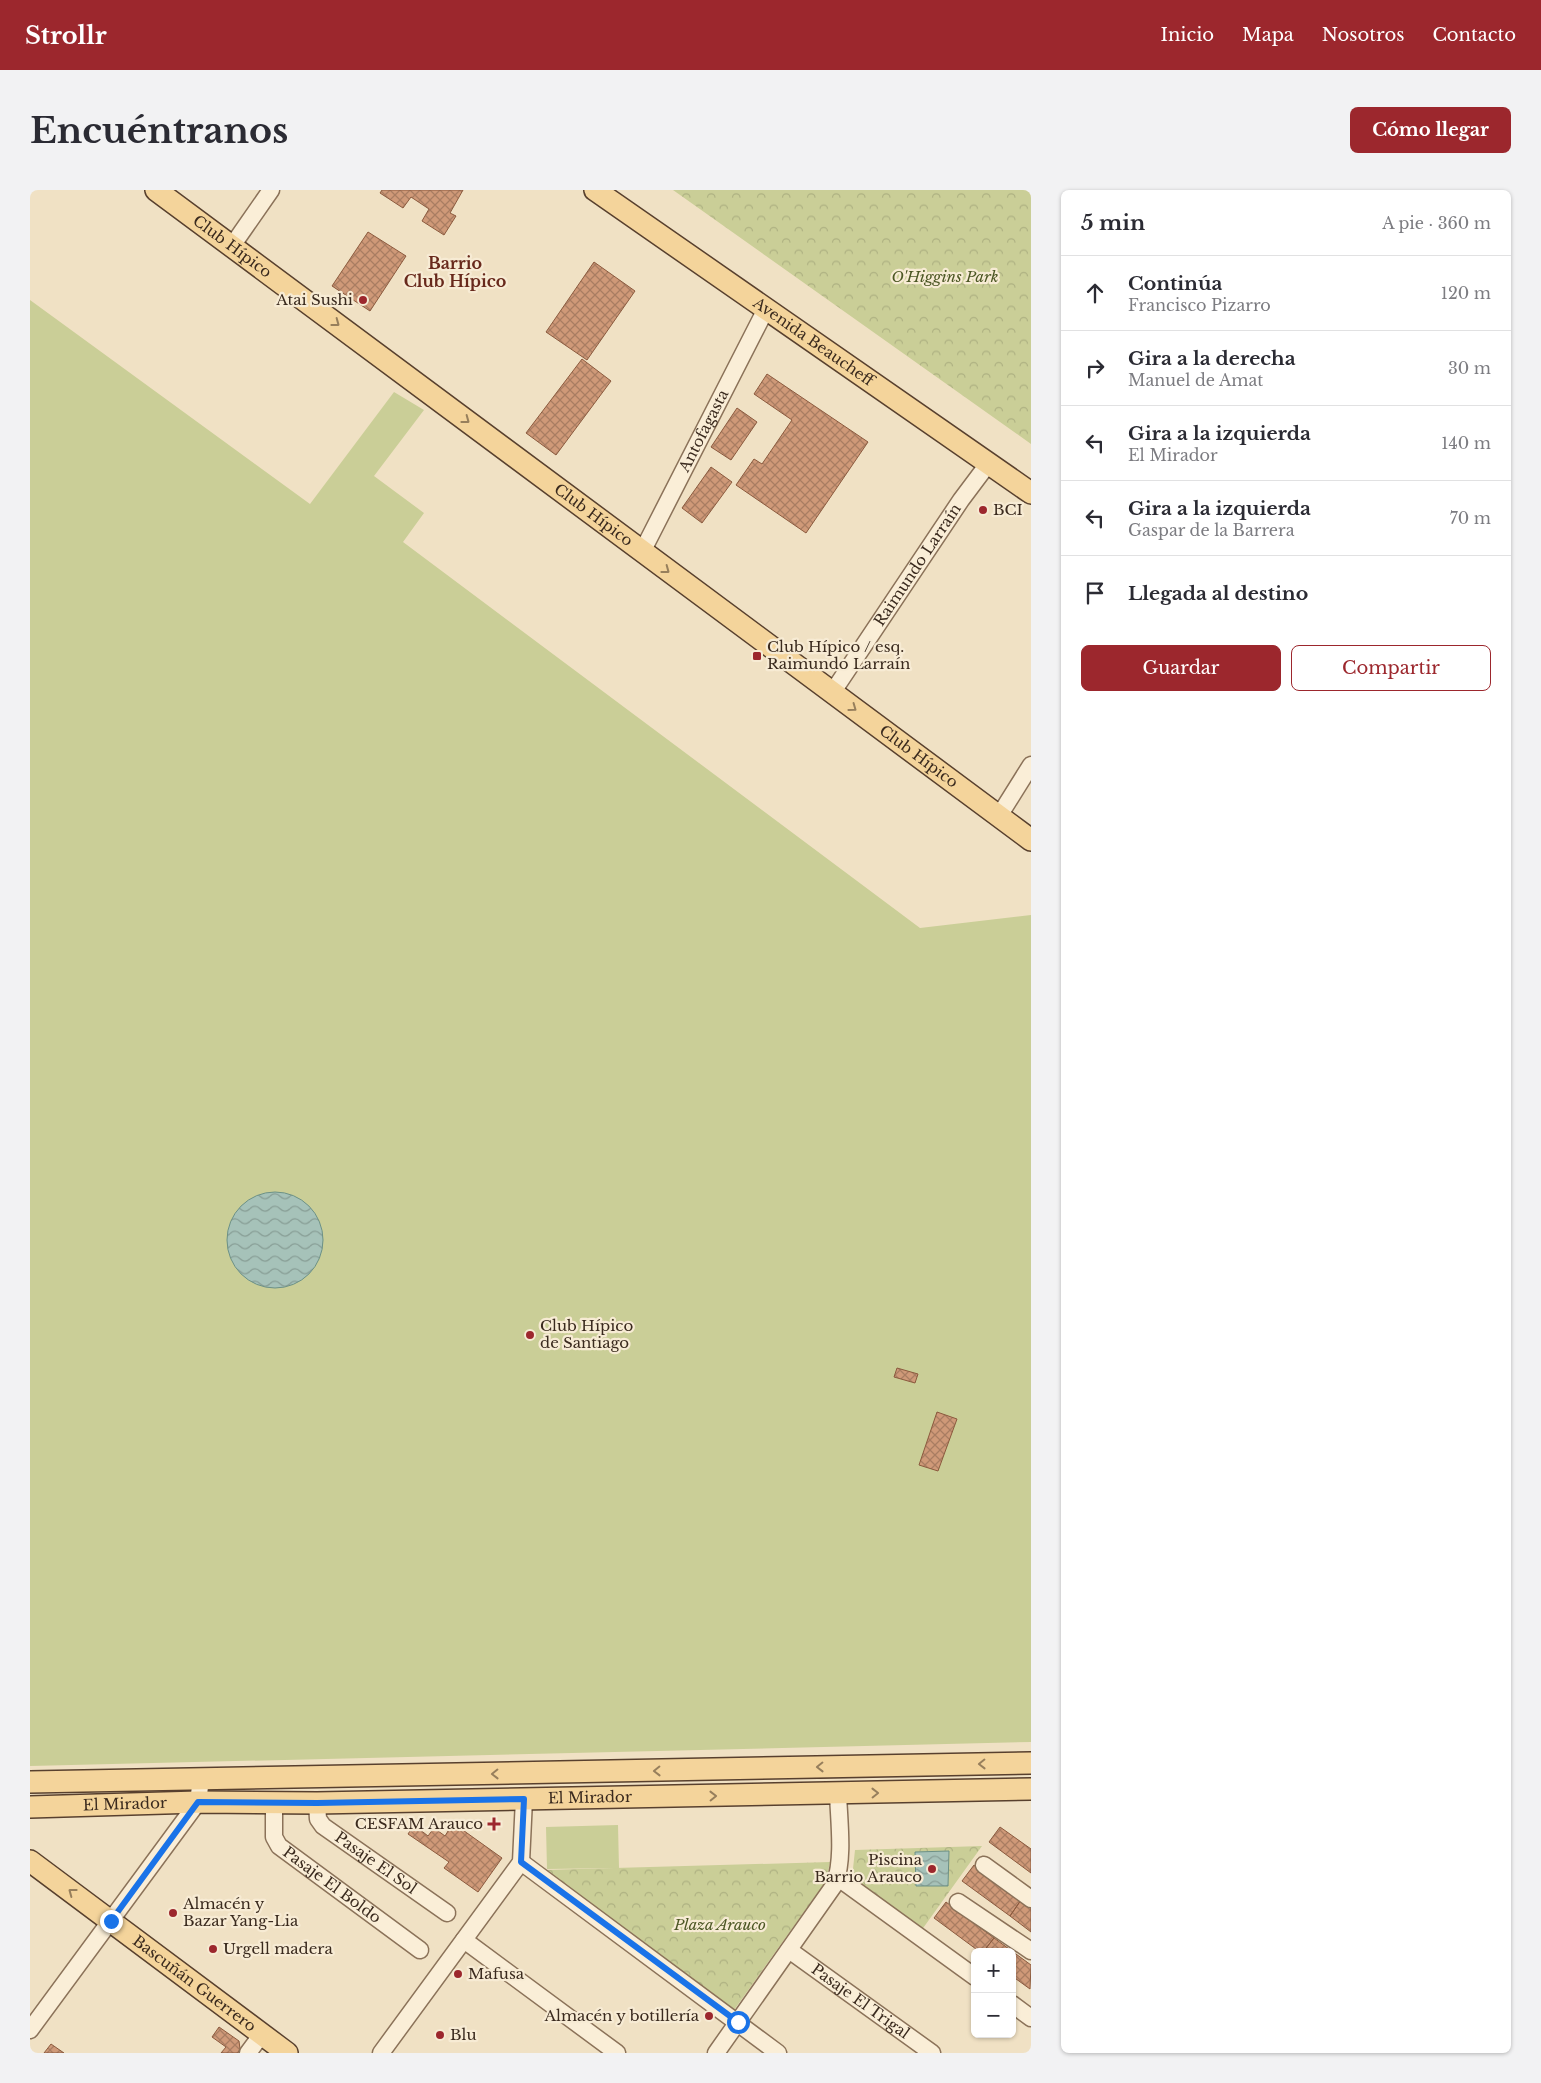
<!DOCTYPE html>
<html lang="es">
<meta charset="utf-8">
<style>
body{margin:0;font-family:"Libre Baskerville",serif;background:#f2f2f3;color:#2b2b33}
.controls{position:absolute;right:15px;bottom:15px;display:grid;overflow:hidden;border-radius:8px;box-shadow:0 1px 4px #0004}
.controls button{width:45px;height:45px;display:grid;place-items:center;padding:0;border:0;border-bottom:1px solid #e1e1e2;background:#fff;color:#2b2b33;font:25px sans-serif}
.stop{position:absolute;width:15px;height:15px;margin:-11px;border:4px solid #1a73e8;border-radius:50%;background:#fff}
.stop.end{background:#1a73e8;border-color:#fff;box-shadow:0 1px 5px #0008}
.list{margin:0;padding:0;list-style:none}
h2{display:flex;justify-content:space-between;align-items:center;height:65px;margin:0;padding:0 20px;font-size:21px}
h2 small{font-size:16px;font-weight:400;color:#7c7c81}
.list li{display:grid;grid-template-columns:32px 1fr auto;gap:15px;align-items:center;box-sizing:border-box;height:75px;padding:0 20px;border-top:1px solid #e1e1e2}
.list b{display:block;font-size:19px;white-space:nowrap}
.list p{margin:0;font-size:16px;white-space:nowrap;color:#7c7c81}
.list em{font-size:16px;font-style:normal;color:#7c7c81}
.actions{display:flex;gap:10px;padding:15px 20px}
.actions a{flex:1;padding:11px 0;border:1px solid #9c272d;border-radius:8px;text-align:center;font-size:18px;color:#9c272d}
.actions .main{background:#9c272d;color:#fff}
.icon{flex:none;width:28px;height:28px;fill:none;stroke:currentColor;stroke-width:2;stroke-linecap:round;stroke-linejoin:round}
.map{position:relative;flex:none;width:1001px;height:1863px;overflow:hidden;border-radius:8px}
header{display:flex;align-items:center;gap:30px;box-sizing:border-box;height:70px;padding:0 25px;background:#9c272d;color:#fff}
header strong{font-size:24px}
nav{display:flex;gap:28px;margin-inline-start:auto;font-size:18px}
.intro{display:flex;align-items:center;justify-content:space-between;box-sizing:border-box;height:120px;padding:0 30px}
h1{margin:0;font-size:35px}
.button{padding:12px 22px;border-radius:8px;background:#9c272d;color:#fff;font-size:18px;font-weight:700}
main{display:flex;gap:30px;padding:0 30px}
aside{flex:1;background:#fff;border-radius:8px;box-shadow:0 1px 4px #0004}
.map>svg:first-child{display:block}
.park{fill:url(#park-crowns)}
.pitch{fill:#cace97}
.water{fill:url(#water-waves);stroke:#6c9186}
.building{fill:url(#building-cross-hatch);stroke:#8b5a3e}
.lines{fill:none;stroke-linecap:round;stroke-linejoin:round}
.minor-casing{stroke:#8b7259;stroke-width:19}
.major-casing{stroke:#58402e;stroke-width:24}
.minor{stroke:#faeed7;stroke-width:16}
.major{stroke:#f4d49b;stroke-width:21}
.oneway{stroke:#977f5c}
.route{stroke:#1a73e8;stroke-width:6}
.poi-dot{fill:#9c272d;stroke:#f7ebd4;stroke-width:2}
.labels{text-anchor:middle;stroke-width:4.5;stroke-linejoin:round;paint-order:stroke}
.street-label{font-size:15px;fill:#3a2a1e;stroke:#f7ebd4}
.park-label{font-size:15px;font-style:italic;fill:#4c5724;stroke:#f7ebd4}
.poi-label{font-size:15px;fill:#3a2a1e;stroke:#f7ebd4;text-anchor:start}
.neighbourhood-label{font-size:16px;font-weight:bold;fill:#68291c;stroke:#f7ebd4}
</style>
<header>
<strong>Strollr</strong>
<nav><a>Inicio</a><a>Mapa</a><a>Nosotros</a><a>Contacto</a></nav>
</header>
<div class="intro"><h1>Encuéntranos</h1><a class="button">Cómo llegar</a></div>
<main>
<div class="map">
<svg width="1001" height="1863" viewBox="0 0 1001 1863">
<defs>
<pattern id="park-crowns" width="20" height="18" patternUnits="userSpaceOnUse" patternTransform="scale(1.25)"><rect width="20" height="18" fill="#cace97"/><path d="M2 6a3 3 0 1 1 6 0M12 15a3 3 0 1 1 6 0" fill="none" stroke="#aeb182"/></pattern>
<pattern id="water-waves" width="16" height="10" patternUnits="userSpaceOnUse" patternTransform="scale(1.25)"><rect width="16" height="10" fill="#a6c2b9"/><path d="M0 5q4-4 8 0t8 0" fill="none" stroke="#889e96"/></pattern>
<pattern id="building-cross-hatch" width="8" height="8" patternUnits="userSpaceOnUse" patternTransform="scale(1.25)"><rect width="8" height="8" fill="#cf9978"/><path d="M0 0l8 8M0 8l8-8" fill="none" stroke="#a97d62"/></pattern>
</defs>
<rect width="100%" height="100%" fill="#f0e1c4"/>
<path class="park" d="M 643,0 L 1001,0 L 1001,254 Z
M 952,1656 L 891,1741 L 822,1688 L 825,1660 Z
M 800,1672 L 796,1691 L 704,1820 L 514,1680 Z"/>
<path class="pitch" d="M 0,110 L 280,314 L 364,202 L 394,220 L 344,286 L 394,323 L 373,352 L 890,738 L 1001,725 L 1001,1552 L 0,1576 Z
M 588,1635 L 589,1678 L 517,1679 L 516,1637 Z"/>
<path class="water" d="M197 1050a48 48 0 1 1 96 0a48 48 0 1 1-96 0Z
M 919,1661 L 918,1696 L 886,1696 L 885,1662 Z"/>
<path class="building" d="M 352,0 L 433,0 L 420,23 L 426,26 L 414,45 L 392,31 L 399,19 L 381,7 L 373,18 L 350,3 Z
M 338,42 L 376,66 L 340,121 L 302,96 Z
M 564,72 L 605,101 L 557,170 L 516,142 Z
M 552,169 L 581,191 L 526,265 L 496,243 Z
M 737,184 L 838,252 L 776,343 L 706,295 L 724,269 L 732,274 L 762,230 L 724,204 Z
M 707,218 L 727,232 L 701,270 L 681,257 Z
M 681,277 L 702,292 L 672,333 L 652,318 Z
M 867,1178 L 888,1184 L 885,1193 L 864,1187 Z
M 907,1222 L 927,1229 L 908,1281 L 889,1275 Z
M 423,1633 L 472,1668 L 448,1702 L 414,1678 L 419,1672 L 378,1644 L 384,1635 L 398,1646 L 404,1638 L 415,1646 Z
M 970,1637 L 1001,1659 L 1001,1683 L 959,1652 Z
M 944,1675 L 991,1710 L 980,1726 L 932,1691 Z
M 991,1710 L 1001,1717 L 1001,1742 L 980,1726 Z
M 916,1712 L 964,1748 L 953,1762 L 950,1762 L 904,1728 Z
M 964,1748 L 1001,1775 L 1000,1799 L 982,1786 L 982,1762 L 953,1762 Z
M 189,1837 L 209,1851 L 210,1859 L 208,1863 L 191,1863 L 196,1857 L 182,1847 Z
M 21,1854 L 34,1863 L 14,1863 Z"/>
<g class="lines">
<g class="minor-casing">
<g id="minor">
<path d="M 202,56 L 241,0"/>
<path id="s1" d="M 612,362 L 736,119"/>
<path id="s2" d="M 802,503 L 931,310 L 958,274"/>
<path d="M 969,626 L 1001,575"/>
<path id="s3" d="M 287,1613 L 288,1629 L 293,1636 L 417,1723"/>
<path id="s4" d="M 244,1614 L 244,1647 L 249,1656 L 390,1760"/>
<path d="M 491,1672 L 748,1863"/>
<path d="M 954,1675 L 1001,1709"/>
<path d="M 807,1687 L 945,1787"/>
<path d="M 928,1712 L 1001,1761"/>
<path d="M 434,1750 L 587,1863"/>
<path id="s5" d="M 759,1760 L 902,1863"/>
<path d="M 982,1814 L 1001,1828"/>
<path d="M 0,1840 L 168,1612 L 171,1589"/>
<path d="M 218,1863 L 232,1844"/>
<path d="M 351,1863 L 491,1672 L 494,1609"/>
<path d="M 686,1863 L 805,1694 C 814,1666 809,1633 808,1603"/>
</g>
</g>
<g class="major-casing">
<g id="major">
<path id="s6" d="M 126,0 L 1001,650"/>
<path id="s7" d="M 565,0 L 1001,303"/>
<path d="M 0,1592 L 1001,1573"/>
<path id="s8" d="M 0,1617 L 168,1612 L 287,1613 L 1001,1599"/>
<path id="s9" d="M 0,1671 L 257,1863"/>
</g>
</g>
<use href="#minor" class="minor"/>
<use href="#major" class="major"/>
</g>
<defs><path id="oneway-chevron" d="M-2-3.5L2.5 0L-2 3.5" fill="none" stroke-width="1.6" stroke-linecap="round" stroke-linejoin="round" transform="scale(1.25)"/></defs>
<g class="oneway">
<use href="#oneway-chevron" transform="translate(306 133) rotate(37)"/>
<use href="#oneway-chevron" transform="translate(436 230) rotate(37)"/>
<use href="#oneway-chevron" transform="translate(636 380) rotate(37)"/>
<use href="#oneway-chevron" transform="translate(823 518) rotate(36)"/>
<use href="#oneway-chevron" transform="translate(952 1574) rotate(179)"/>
<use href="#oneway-chevron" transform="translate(790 1577) rotate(179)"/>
<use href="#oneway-chevron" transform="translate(627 1581) rotate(179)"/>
<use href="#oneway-chevron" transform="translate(465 1584) rotate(179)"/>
<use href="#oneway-chevron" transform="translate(845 1603) rotate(-1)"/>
<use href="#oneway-chevron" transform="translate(683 1606) rotate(-1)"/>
<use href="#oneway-chevron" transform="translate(42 1702) rotate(-143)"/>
</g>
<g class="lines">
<path class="route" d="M 81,1731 L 168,1612 L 287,1613 L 494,1609 L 491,1672 L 708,1832"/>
</g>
<g class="poi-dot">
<circle cx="333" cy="110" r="5"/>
<circle cx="953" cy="320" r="5"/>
<rect x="722" y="461" width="10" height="10" rx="2.5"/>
<circle cx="500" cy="1145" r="5"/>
<path d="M461.5 1626.5h5v5h5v5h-5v5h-5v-5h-5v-5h5z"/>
<circle cx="902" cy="1679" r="5"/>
<circle cx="143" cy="1723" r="5"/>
<circle cx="183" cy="1759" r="5"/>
<circle cx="428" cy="1784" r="5"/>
<circle cx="679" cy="1826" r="5"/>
<circle cx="410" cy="1845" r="5"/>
</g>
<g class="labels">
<g class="street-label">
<text dy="5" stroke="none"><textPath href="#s6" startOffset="95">Club Hípico</textPath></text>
<text dy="5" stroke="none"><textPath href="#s7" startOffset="266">Avenida Beaucheff</textPath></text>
<text dy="5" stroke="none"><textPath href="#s1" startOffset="136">Antofagasta</textPath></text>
<text dy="5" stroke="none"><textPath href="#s6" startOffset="545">Club Hípico</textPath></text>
<text dy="5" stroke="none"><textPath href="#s2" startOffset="154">Raimundo Larraín</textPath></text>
<text dy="5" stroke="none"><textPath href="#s6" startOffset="950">Club Hípico</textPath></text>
<text dy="5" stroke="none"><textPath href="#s8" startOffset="560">El Mirador</textPath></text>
<text dy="5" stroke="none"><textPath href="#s8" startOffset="95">El Mirador</textPath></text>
<text dy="5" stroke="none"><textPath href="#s3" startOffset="89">Pasaje El Sol</textPath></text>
<text dy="5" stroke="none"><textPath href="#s4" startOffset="109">Pasaje El Boldo</textPath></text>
<text dy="5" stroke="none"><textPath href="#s9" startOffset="205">Bascuñán Guerrero</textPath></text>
<text dy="5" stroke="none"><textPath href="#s5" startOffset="88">Pasaje El Trigal</textPath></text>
</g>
<g class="park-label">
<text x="915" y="92">O'Higgins Park</text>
<text x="690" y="1740">Plaza Arauco</text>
</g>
<g class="poi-label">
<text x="323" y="115" text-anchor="end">Atai Sushi</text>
<text x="963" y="325">BCI</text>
<text x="737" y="462">Club Hípico / esq.<tspan x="737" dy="17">Raimundo Larraín</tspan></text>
<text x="510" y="1141">Club Hípico<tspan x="510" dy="17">de Santiago</tspan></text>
<text x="453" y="1639" text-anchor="end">CESFAM Arauco</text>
<text x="892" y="1675" text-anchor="end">Piscina<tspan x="892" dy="17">Barrio Arauco</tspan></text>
<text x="153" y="1719">Almacén y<tspan x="153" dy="17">Bazar Yang-Lia</tspan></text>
<text x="193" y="1764">Urgell madera</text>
<text x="438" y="1789">Mafusa</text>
<text x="669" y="1831" text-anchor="end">Almacén y botillería</text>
<text x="420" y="1850">Blu</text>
</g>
<g class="neighbourhood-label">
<text x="425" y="79">Barrio<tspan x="425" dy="18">Club Hípico</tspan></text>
</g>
</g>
</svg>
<div class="controls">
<button>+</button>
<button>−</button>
</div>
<div class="stop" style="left:708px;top:1832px"></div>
<div class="stop end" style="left:81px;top:1731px"></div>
</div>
<aside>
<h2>5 min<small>A pie · 360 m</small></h2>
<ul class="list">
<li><svg class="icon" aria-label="ahead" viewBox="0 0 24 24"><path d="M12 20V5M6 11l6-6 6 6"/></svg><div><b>Continúa</b><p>Francisco Pizarro</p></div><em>120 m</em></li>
<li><svg class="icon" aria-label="right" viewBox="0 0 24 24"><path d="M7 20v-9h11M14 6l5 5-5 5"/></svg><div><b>Gira a la derecha</b><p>Manuel de Amat</p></div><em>30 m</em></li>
<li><svg class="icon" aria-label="left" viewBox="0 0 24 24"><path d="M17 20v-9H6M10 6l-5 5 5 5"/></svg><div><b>Gira a la izquierda</b><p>El Mirador</p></div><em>140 m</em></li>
<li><svg class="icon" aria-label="left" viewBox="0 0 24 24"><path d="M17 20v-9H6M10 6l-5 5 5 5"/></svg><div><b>Gira a la izquierda</b><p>Gaspar de la Barrera</p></div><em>70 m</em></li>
<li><svg class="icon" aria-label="arrive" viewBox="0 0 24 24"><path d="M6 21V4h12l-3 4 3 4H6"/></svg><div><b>Llegada al destino</b></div></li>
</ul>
<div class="actions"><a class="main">Guardar</a><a>Compartir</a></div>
</aside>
</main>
